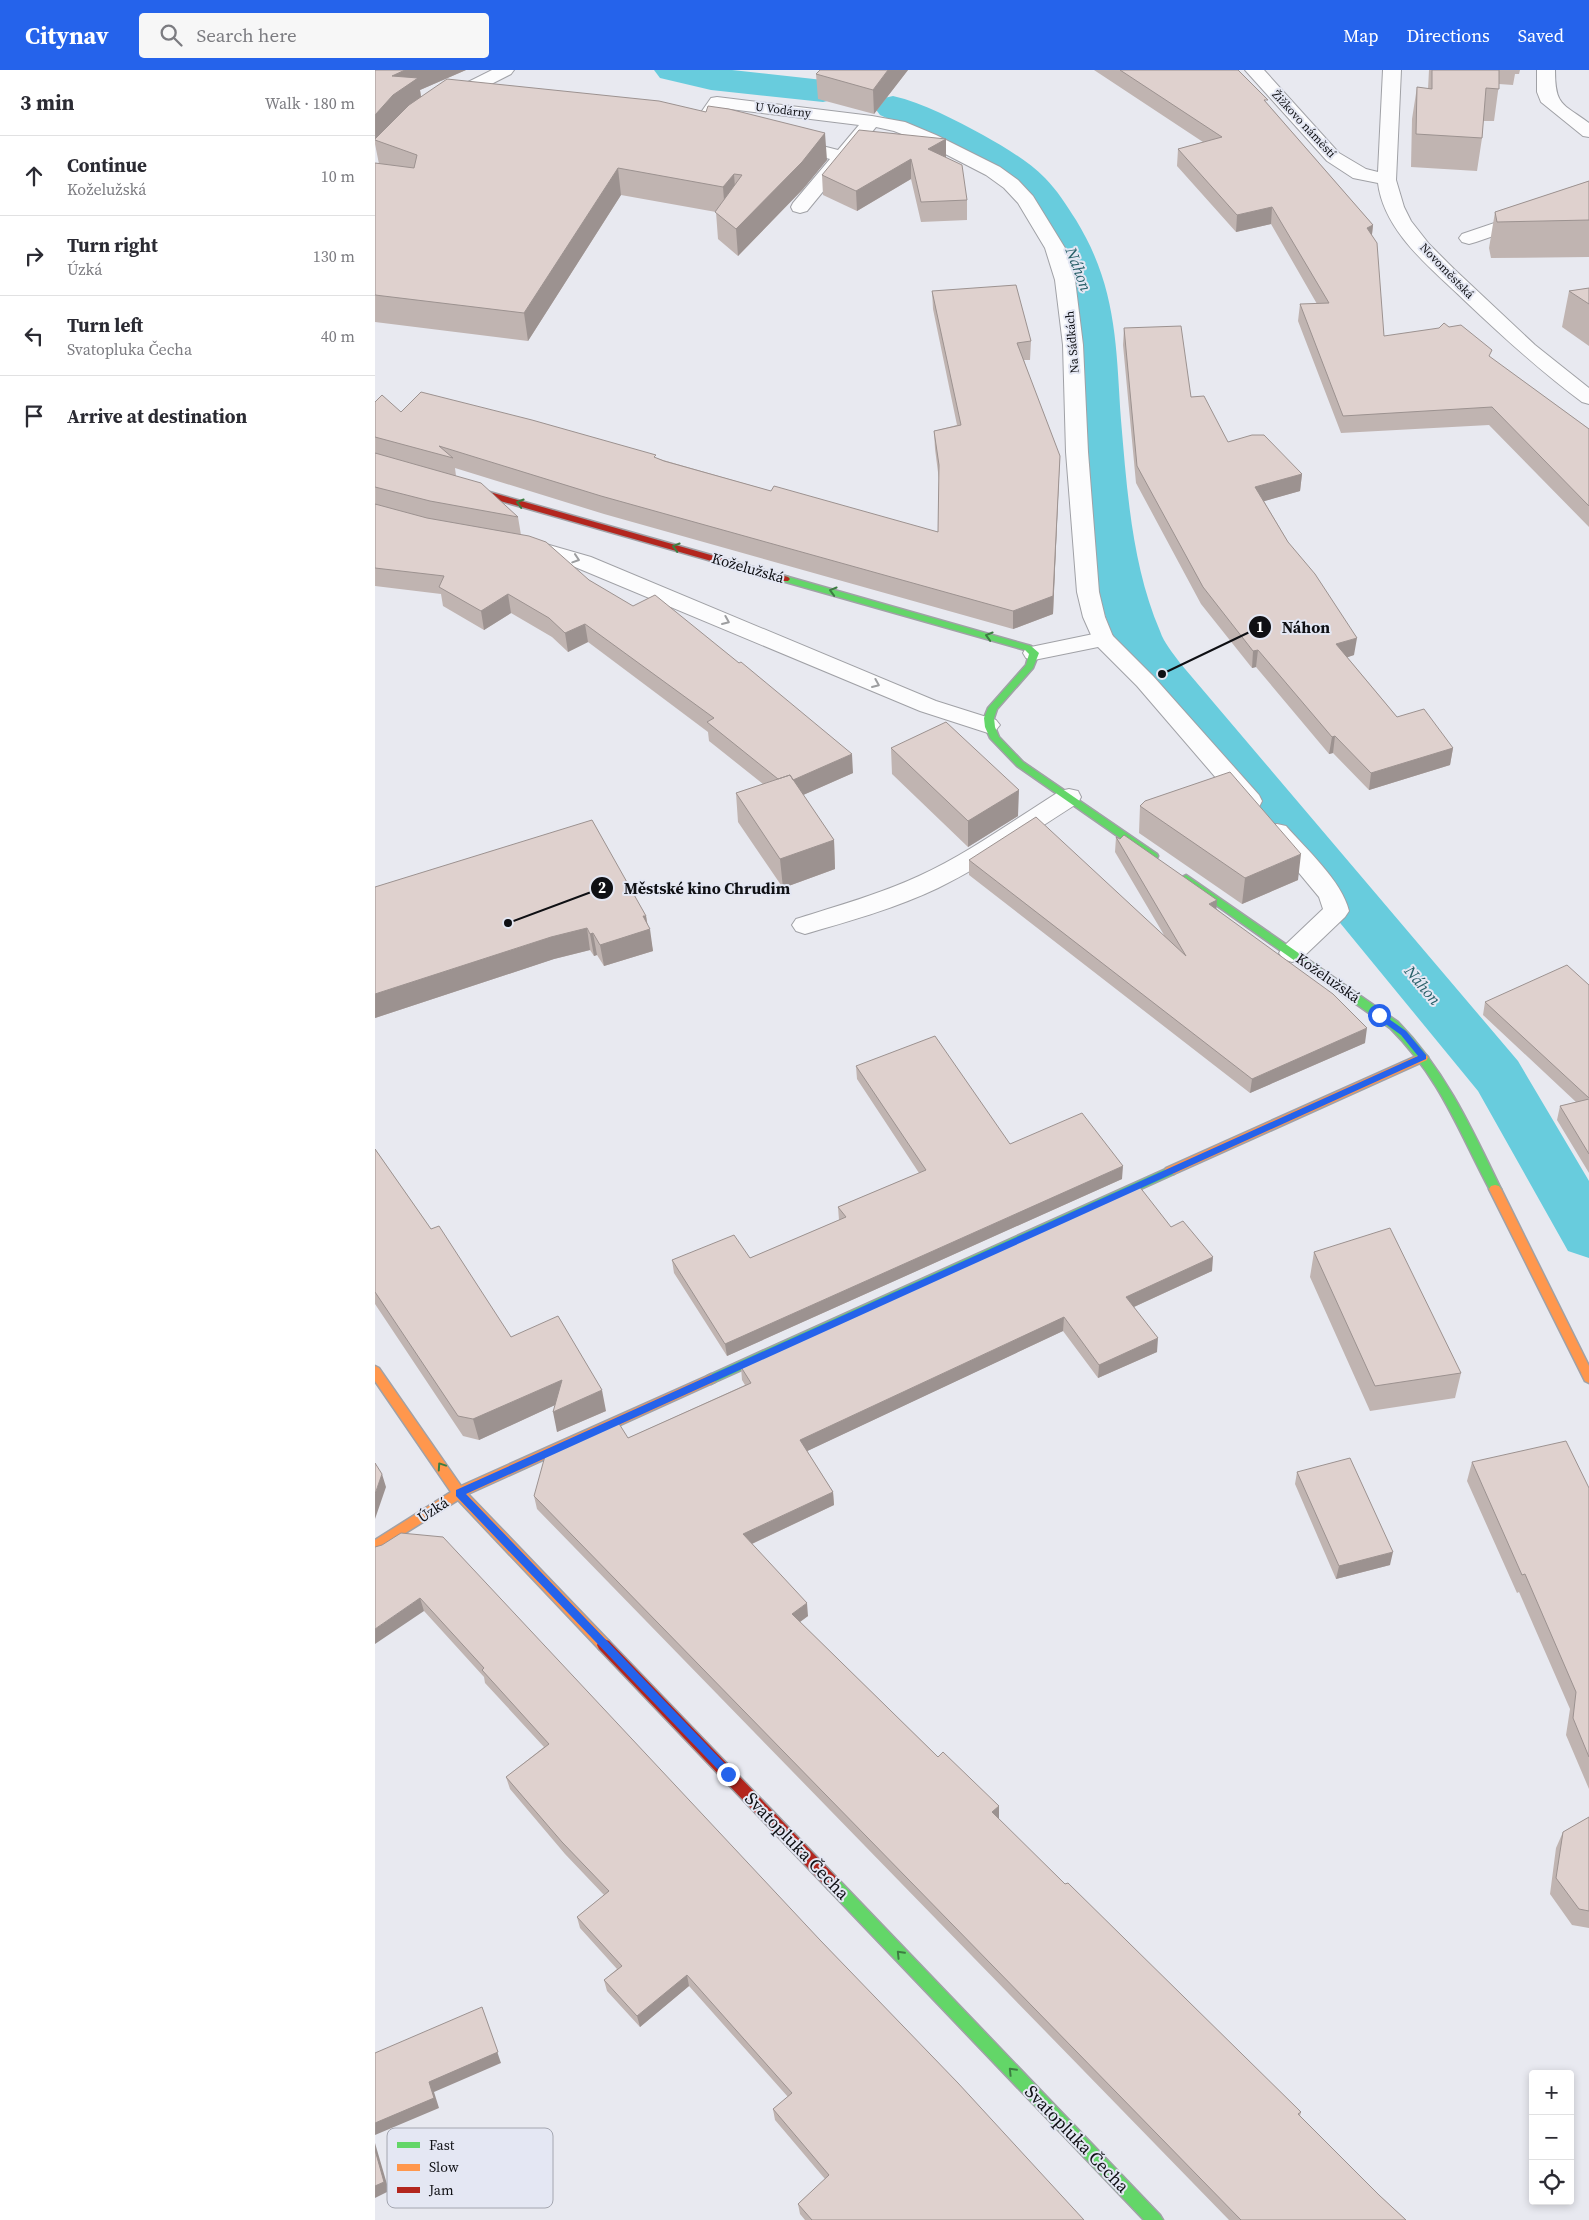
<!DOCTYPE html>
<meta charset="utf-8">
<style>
body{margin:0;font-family:"Source Serif 4",serif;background:#f7f7f7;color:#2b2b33}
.controls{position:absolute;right:15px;bottom:15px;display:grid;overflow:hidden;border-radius:5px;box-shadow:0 2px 8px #0003}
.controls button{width:45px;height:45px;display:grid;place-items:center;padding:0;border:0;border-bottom:1px solid #e1e1e2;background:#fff;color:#2b2b33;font:25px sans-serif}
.stop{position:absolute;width:15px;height:15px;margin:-11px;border:4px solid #2563eb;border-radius:50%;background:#fff}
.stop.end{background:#2563eb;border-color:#fff;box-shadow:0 1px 5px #0008}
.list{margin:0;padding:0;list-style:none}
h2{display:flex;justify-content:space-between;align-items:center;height:65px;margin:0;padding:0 20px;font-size:21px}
h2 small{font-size:16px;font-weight:400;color:#7c7c81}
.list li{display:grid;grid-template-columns:32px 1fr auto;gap:15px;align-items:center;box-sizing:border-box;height:80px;padding:0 20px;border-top:1px solid #e1e1e2}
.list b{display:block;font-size:19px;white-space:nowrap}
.list p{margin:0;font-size:16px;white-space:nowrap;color:#7c7c81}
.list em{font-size:16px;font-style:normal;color:#7c7c81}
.icon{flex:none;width:28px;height:28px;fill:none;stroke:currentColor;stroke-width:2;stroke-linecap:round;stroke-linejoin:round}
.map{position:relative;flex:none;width:1214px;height:2150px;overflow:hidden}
header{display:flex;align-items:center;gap:30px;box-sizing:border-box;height:70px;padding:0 25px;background:#2563eb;color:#fff}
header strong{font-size:24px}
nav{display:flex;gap:28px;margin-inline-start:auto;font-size:18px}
.search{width:350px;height:45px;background:#f7f7f7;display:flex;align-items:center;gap:12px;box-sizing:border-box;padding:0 18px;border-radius:5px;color:#7c7c81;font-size:19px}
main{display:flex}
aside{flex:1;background:#fff}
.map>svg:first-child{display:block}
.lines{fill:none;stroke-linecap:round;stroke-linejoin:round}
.canal{fill:#68ccdd;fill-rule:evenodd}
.lane-casing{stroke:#a0a1a6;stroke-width:2}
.street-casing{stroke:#a0a1a6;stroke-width:2}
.fast-casing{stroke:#a0a1a6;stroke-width:3}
.slow-casing{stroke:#a0a1a6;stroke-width:3}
.jam-casing{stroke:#a0a1a6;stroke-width:3}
.lane{fill:#fcfcfd;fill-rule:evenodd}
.street{fill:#fcfcfd;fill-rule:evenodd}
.fast{fill:#63d668;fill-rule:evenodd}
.slow{fill:#ff974d;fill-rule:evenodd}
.jam{fill:#b3261e;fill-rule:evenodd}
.wall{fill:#c0b4b1}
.shaded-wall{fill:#9c9290}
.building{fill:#dfd1ce;stroke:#9c9290}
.oneway{stroke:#3d7d42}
.oneway2{stroke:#9d9ea0}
.route{fill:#2563eb}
.labels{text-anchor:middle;stroke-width:4;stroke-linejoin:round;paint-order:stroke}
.far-street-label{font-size:12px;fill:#0f1014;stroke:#e4e7f3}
.street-label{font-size:15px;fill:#0f1014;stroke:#e4e7f3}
.water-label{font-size:16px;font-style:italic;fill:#296069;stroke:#e4e7f3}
.near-street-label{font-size:18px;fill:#0f1014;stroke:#e4e7f3}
.key{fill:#e4e7f3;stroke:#a4a6b0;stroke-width:1}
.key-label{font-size:14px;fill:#0f1014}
.leader{fill:none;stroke:#0f1014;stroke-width:2}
.callout-dot{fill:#0f1014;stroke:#e4e7f3;stroke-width:2}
.mark-label{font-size:15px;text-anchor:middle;font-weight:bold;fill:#fff}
.callout-label{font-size:16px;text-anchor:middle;font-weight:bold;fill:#0f1014;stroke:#e4e7f3;stroke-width:4;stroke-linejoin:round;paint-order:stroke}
</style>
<header>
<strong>Citynav</strong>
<div class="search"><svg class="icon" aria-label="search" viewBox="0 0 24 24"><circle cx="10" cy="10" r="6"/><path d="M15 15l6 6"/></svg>Search here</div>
<nav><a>Map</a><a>Directions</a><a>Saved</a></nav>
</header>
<main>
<aside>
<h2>3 min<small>Walk · 180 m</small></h2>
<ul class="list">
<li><svg class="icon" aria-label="ahead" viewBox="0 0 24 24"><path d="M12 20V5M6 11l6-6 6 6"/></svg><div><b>Continue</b><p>Koželužská</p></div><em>10 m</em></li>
<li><svg class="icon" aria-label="right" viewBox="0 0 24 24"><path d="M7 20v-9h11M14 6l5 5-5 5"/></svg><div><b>Turn right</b><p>Úzká</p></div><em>130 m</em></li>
<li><svg class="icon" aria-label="left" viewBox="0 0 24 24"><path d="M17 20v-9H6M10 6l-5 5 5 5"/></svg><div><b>Turn left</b><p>Svatopluka Čecha</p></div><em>40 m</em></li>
<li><svg class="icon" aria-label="arrive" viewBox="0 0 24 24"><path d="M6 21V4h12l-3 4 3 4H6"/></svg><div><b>Arrive at destination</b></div></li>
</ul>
</aside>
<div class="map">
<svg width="1214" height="2150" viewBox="0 0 1214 2150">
<rect width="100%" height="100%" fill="#e8e9f0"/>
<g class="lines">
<path class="canal" d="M 279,0 L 357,0 L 448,10 L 461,13 L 467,21 L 461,29 L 448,32 L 336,20 L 285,8 Z
M 518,26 C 549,33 580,50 608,65 C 629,77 652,90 670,108 C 682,120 692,136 701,150 C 742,217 741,275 746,350 C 752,420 757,496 785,561 C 789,573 798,583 805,593 L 1143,991 L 1214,1111 L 1214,1188 L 1193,1181 L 1103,1021 L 770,615 C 758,598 744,580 736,561 C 713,503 707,436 703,375 C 699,292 705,188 641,124 C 604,87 551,67 505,45 L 499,37 L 505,29 Z"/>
<g class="lane-casing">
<path id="lane" d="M 1162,0 L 1180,0 C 1180,36 1187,33 1214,53 L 1214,67 L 1208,66 L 1166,32 L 1162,22 Z
M 728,562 L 736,564 L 778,606 L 884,725 L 887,731 L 884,737 L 875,739 L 866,737 L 762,616 L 723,577 L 659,590 L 651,588 L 648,583 L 651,578 Z
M 694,719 L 703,721 L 706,727 L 703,733 C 657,762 612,794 563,818 C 521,838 475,851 430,864 L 421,861 L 417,855 L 421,849 C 462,836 505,824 544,806 C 594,783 639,750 685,721 Z
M 902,754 L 911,756 C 931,779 967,811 974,841 L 970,847 L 926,889 L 917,892 L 908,889 L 904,883 L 908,877 L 948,839 L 944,827 L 890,762 L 893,756 Z"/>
</g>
<g class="street-casing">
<path id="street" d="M 117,0 L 139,0 L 136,4 L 77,34 L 71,35 L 65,34 L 62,30 L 65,26 Z
M 870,0 L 889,0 L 964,83 L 991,99 L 1003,102 L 1008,0 L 1026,0 L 1021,110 L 1029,137 L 1036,151 L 1054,174 L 1079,199 L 1160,275 L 1214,318 L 1214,334 L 1207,332 C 1165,301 1127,266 1089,230 C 1056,198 1009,162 1003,113 L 978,108 L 952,91 Z
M 342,27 L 497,46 L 530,52 L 561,65 L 625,97 L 643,110 L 658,126 L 690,178 L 700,210 L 708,275 L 713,382 L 724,522 L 730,547 L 739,569 L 736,574 L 728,576 L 720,574 L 708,547 L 702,522 L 691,382 L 688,275 L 680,210 L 670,178 L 643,133 L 629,118 L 611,105 L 549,73 L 519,61 L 501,57 L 432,141 L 425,143 L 418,141 L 416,137 L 418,133 L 455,89 L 410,77 L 407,73 L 410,69 L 416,68 L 463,80 L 484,55 L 347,38 L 340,48 L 356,52 L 359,56 L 356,60 L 350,61 L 323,55 L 320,51 L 336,28 Z
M 1214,121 L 1214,133 L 1101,172 L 1094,174 L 1087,172 L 1084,168 L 1087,164 Z
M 150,468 L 216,487 L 561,631 L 621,650 L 625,655 L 621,660 L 613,663 L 545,641 L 200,497 L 142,480 L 139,475 L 142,470 Z"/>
</g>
<g class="fast-casing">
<path id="fast" d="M 410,506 L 656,576 L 664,583 L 658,598 L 622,639 L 619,648 L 620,657 L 624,667 L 648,692 L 782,784 L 783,786 L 782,788 L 774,788 L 642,696 L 615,668 L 610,657 L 609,648 L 613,638 L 651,595 L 654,584 L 650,580 L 407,511 L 405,509 Z
M 811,805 L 1023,952 C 1070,1000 1097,1059 1126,1119 L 1124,1122 L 1116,1122 C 1083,1060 1066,1009 1015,958 L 807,811 L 806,809 L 807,807 Z
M 795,1097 L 799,1098 L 801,1101 L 799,1104 L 340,1312 L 336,1314 L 332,1312 L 330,1309 L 332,1306 Z
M 458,1807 L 463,1809 L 785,2145 L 788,2150 L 769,2150 L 453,1819 L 451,1814 L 453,1809 Z"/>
</g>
<g class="slow-casing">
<path id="slow" d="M 1048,983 L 1053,987 L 1052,990 L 799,1104 L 791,1104 L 789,1101 L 791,1098 Z
M 1120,1115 L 1124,1116 L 1126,1119 L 1214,1296 L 1214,1313 L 1210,1311 L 1114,1119 L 1116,1116 Z
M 0,1296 L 4,1298 L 86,1416 L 332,1306 L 336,1304 L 340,1306 L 342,1309 L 340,1312 L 93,1424 L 234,1571 L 236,1575 L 234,1579 L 229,1581 L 224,1579 L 83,1430 L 0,1482 L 0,1470 L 76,1422 L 0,1311 Z"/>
</g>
<g class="jam-casing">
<path id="jam" d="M 83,413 L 413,507 L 415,509 L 413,511 L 407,511 L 80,418 L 79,416 Z
M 229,1569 L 234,1571 L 463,1809 L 465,1814 L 463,1819 L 458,1821 L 453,1819 L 224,1579 L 222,1575 L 224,1571 Z"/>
</g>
<use href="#lane" class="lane"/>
<use href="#street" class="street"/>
<use href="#fast" class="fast"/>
<use href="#slow" class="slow"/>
<use href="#jam" class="jam"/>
</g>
<path class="wall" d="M 0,0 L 91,0 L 45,20 L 46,27 L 452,90 L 428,119 L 363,186 L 343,169 L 341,142 L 246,125 L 153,271 L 0,252 L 0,93 L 4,94 L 0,74 Z
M 533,0 L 499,44 L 443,29 L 441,4 Z
M 719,0 L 863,0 L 998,155 L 997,165 L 1009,266 L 1116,288 L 1214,359 L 1214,457 L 1114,355 L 966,363 L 923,251 L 925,234 L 942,234 L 896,154 L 861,162 L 802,96 L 803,79 L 828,72 Z
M 1054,0 L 1145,0 L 1144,4 L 1140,4 L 1138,15 L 1124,14 L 1119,51 L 1108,51 L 1107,68 L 1102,101 L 1036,97 L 1037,49 L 1042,17 L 1053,19 Z
M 571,69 L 571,87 L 592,130 L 592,150 L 546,152 L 536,109 L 482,141 L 448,125 L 447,105 Z
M 1214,111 L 1214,187 L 1116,188 L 1114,178 L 1120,142 Z
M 1214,218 L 1214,276 L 1187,257 L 1194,221 Z
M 557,221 L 656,271 L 655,290 L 649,290 L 684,405 L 678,544 L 638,559 L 229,444 L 80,398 L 81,406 L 143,447 L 146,465 L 214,510 L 478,703 L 428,725 L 459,770 L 460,799 L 408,818 L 363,752 L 361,723 L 388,714 L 334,671 L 333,662 L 213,572 L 193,582 L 177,567 L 136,543 L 109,560 L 68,536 L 66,524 L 0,516 L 0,332 L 26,342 L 281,388 L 396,421 L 563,462 L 564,410 L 560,379 L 559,361 L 582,355 L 558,239 Z
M 749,258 L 816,327 L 853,372 L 927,404 L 925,421 L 889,431 L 979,585 L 972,587 L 1022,647 L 1078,678 L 1075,695 L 994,720 L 958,683 L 954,684 L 881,597 L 877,598 L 826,534 L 761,413 L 748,275 Z
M 516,678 L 643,746 L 593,777 L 517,704 Z
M 765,736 L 923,810 L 867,834 L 764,763 Z
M 741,767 L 842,839 L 990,973 L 875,1023 L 594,805 L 594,790 L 789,865 L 740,782 Z
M 0,817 L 271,846 L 278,881 L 229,896 L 222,885 L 219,886 L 215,880 L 179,889 L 0,948 Z
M 1214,915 L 1214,1103 L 1182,1050 L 1185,1036 L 1201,1032 L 1108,945 L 1110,932 Z
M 481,996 L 635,1074 L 747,1109 L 352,1286 L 299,1203 L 297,1190 L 375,1188 L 464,1150 L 463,1137 L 544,1103 L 482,1009 Z
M 0,1079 L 56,1159 L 136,1267 L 231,1341 L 182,1362 L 180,1335 L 104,1370 L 88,1366 L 0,1234 Z
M 796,1157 L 837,1201 L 759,1237 L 782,1282 L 723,1308 L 688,1261 L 432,1381 L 458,1422 L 459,1435 L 377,1474 L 433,1546 L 425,1552 L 563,1687 L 624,1736 L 624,1748 L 623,1749 L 926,2042 L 925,2046 L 1004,2125 L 1031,2150 L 854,2150 L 162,1439 L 159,1426 L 253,1368 L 370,1315 L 367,1310 L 366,1297 Z
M 939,1182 L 1086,1303 L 1080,1328 L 995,1341 L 935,1207 Z
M 1097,1392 L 1214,1418 L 1214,1719 L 1191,1665 L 1195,1639 L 1144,1522 L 1142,1523 L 1092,1411 Z
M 922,1402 L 1015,1495 L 961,1509 L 920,1414 Z
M 0,1477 L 445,1870 L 709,2150 L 430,2150 L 425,2144 L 423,2134 L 450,2109 L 400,2050 L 398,2039 L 413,2027 L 314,1916 L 265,1957 L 232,1921 L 229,1910 L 242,1899 L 205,1858 L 202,1847 L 229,1825 L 190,1784 L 135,1719 L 131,1707 L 169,1677 L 110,1613 L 109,1607 L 49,1541 Z
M 1214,1747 L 1214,1858 L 1197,1855 L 1175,1824 L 1181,1778 L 1188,1762 Z"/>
<path class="shaded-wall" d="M 30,0 L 91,0 L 45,20 L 47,33 L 0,70 L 0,45 L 17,6 Z
M 513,0 L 533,0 L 499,44 L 498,20 Z
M 450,63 L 452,90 L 428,119 L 363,186 L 361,159 Z
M 571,69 L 571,89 L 553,79 Z
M 536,89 L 536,109 L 482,141 L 481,121 Z
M 243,98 L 246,125 L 153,271 L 149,243 Z
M 359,104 L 361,131 L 350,144 L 348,117 Z
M 897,137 L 896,154 L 861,162 L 862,145 Z
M 998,155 L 996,172 L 992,158 Z
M 685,386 L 678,544 L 638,559 L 638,541 Z
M 927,404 L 925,421 L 879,434 L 880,417 Z
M 133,524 L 136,543 L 109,560 L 106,541 Z
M 210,554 L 213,572 L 193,582 L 190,563 Z
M 982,568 L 979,585 L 959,592 L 961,574 Z
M 883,580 L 881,597 L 877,598 L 878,581 Z
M 960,666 L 958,683 L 954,684 L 957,667 Z
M 1078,678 L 1075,695 L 994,720 L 996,703 Z
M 477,684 L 478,703 L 410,733 L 409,714 Z
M 644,720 L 643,746 L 593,777 L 593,751 Z
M 459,770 L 460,799 L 408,818 L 405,789 Z
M 926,784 L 923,810 L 867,834 L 870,808 Z
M 842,830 L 841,846 L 834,834 Z
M 268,846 L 271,846 L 273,860 L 275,859 L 278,881 L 229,896 L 225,875 Z
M 212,858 L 215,880 L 179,889 L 0,948 L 0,924 L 176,867 Z
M 218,863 L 222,885 L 219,886 L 215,864 Z
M 992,958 L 990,973 L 875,1023 L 877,1009 Z
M 748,1096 L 747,1109 L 352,1286 L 350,1274 Z
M 838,1187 L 837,1201 L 750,1241 L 751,1227 Z
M 689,1247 L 688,1261 L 426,1384 L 425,1370 Z
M 783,1268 L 782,1282 L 723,1308 L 724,1295 Z
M 187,1310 L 191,1330 L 104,1370 L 98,1349 Z
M 227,1320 L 231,1341 L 182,1362 L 178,1342 Z
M 7,1404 L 11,1417 L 0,1449 L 0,1424 Z
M 458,1422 L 459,1435 L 370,1477 L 368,1464 Z
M 1018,1482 L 1015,1495 L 961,1509 L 964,1496 Z
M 45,1528 L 49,1541 L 0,1574 L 0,1559 Z
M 432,1533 L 433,1546 L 418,1557 L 417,1544 Z
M 624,1736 L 624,1748 L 616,1754 L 617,1742 Z
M 312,1905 L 314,1916 L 265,1957 L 262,1946 Z
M 107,1937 L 126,1993 L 59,2022 L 64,2038 L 0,2065 L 0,2053 L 54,2012 Z
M 0,2073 L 14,2121 L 0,2128 Z"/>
<path class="building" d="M 0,0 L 30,0 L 17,6 L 43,8 L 18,25 L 0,45 Z
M 445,0 L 513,0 L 498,20 L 441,4 Z
M 745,0 L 863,0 L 893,30 L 889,30 L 998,155 L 992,158 L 1002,173 L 1009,266 L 1064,258 L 1069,253 L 1074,257 L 1086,255 L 1117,280 L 1114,286 L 1214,359 L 1214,436 L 1117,337 L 968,346 L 925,234 L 954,233 L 897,137 L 862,145 L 803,79 L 847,67 Z
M 1057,0 L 1124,0 L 1124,19 L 1111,18 L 1107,68 L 1041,64 L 1042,17 L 1057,19 Z
M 72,9 L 284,31 L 331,42 L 333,36 L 354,39 L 450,63 L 427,92 L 361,159 L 340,142 L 367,105 L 359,104 L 348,117 L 243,98 L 149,243 L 0,225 L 0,93 L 39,98 L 42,85 L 0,70 L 0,69 L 34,35 Z
M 484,60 L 571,69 L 553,79 L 587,95 L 592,130 L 546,132 L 536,89 L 481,121 L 447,105 Z
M 1214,111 L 1214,150 L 1122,152 L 1120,142 Z
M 641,215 L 656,271 L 642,273 L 685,386 L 678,526 L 638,541 L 226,426 L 64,376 L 78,388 L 0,367 L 0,332 L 7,325 L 26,342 L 46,322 L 157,350 L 281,385 L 279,387 L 289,391 L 396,421 L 399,416 L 563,462 L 564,395 L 559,361 L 586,355 L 557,221 Z
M 1214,218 L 1214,234 L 1194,221 Z
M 806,256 L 816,327 L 829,326 L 853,372 L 877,365 L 889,365 L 927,404 L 880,417 L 913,472 L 940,504 L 982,568 L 961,574 L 1022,647 L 1049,639 L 1078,678 L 996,703 L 960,666 L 957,667 L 883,580 L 878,581 L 828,517 L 762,396 L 749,258 Z
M 0,383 L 106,413 L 143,447 L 55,431 L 0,417 Z
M 0,434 L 52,448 L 154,466 L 171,472 L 214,510 L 258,536 L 280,525 L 364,593 L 366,592 L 477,684 L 418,710 L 415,705 L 403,709 L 332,652 L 339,648 L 210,554 L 190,563 L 174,548 L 133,524 L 106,541 L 64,517 L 69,506 L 0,498 Z
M 571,652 L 644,720 L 593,751 L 516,678 Z
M 855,702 L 926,784 L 870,808 L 765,736 L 770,731 Z
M 415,705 L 459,770 L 405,789 L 361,723 Z
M 661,747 L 811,886 L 741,767 L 745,769 L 749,765 L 842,830 L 834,834 L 958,924 L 992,958 L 877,1009 L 594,790 Z
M 217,750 L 271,846 L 268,846 L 275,859 L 225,875 L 218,863 L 215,864 L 212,858 L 176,867 L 0,924 L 0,817 Z
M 1192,895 L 1214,915 L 1214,1028 L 1110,932 Z
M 560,966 L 635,1074 L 707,1043 L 748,1096 L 350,1274 L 297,1190 L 359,1165 L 375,1188 L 471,1147 L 463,1137 L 551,1100 L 481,996 Z
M 1214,1029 L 1214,1084 L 1185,1036 Z
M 0,1079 L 56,1159 L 64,1156 L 136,1267 L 183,1246 L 227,1320 L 178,1342 L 187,1310 L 98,1349 L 83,1346 L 0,1222 Z
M 764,1116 L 796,1157 L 808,1151 L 838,1187 L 751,1227 L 783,1268 L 724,1295 L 689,1247 L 425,1370 L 458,1422 L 368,1464 L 432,1533 L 417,1544 L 563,1687 L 568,1682 L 624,1736 L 617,1742 L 690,1814 L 693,1813 L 926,2042 L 923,2044 L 1004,2125 L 1031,2150 L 866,2150 L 159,1426 L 170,1386 L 243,1352 L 253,1368 L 376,1313 L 366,1297 Z
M 1015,1158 L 1086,1303 L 1000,1316 L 939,1182 Z
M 1191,1371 L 1214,1418 L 1214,1687 L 1198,1648 L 1201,1622 L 1150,1504 L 1147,1505 L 1097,1392 Z
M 975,1388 L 1018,1482 L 964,1496 L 922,1402 Z
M 0,1393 L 7,1404 L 0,1424 Z
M 26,1463 L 68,1467 L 445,1870 L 583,2013 L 709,2150 L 437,2150 L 423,2134 L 454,2105 L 398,2039 L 417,2023 L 312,1905 L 262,1946 L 229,1910 L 247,1896 L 202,1847 L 234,1821 L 187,1772 L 131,1707 L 174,1674 L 107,1600 L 109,1598 L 45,1528 L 0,1559 L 0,1477 L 7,1475 Z
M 1214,1747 L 1214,1841 L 1204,1839 L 1181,1808 L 1188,1762 Z
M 107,1937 L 123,1982 L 54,2012 L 59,2028 L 0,2053 L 0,1983 Z
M 0,2080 L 9,2112 L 0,2116 Z"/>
<defs><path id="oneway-chevron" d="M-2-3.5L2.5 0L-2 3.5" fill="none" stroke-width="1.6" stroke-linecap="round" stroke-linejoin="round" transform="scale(1.25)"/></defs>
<g class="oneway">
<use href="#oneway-chevron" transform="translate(145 433) rotate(-164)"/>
<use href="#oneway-chevron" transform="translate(301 477) rotate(-164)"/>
<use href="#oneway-chevron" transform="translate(458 521) rotate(-164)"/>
<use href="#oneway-chevron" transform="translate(614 566) rotate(-164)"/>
<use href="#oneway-chevron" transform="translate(66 1396) rotate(-124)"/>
<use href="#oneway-chevron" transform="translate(525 1884) rotate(-134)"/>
<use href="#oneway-chevron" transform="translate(637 2001) rotate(-134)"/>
</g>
<g class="oneway2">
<use href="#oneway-chevron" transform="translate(201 489) rotate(18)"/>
<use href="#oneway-chevron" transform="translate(351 551) rotate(23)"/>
<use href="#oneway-chevron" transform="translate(501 614) rotate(23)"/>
</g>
<path class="route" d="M 1004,942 L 1031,961 L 1051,985 L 1051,989 L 91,1424 L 356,1700 L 356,1707 L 350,1707 L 81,1426 L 81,1420 L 1043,986 L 1026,965 L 1001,947 L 1000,945 Z"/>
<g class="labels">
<g class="far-street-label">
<text transform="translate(408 40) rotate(7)" y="4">U Vodárny</text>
<text transform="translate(929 54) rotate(47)" y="4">Žižkovo náměstí</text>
<text transform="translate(1072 201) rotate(46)" y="4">Novoměstská</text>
<text transform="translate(697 272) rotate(-95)" y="4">Na Sádkách</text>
</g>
<g class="street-label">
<text transform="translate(373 498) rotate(16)" y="5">Koželužská</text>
<text transform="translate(953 908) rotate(35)" y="5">Koželužská</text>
<text transform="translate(58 1440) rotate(-33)" y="5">Úzká</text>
</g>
<g class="water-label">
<text transform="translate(704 199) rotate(69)" y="6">Náhon</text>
<text transform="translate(1048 915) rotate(50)" y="6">Náhon</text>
</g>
<g class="near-street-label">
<text transform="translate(422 1776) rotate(46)" y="6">Svatopluka Čecha</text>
<text transform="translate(702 2069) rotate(46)" y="6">Svatopluka Čecha</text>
</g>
</g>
<rect x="12" y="2058" width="166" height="80" rx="8" class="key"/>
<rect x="22" y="2072" width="23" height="6" fill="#63d668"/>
<rect x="22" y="2094" width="23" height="7" fill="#ff974d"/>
<rect x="22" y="2117" width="23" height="6" fill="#b3261e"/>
<g class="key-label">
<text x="54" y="2080">Fast</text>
<text x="54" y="2102">Slow</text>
<text x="54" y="2125">Jam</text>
</g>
<path class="leader" d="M787 604L885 557M133 853L227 818"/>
<g class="callout-dot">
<circle cx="787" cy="604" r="5"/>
<circle cx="133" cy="853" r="5"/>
<circle cx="885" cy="557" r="12"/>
<circle cx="227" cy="818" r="12"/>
</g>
<g class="mark-label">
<text x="885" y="562">1</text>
<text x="227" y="823">2</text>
</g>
<g class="callout-label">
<text x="931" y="563">Náhon</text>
<text x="332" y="824">Městské kino Chrudim</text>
</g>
</svg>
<div class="controls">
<button>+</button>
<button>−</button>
<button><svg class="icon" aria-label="locate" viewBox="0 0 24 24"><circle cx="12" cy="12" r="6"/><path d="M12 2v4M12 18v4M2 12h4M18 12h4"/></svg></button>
</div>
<div class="stop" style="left:1004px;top:945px"></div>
<div class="stop end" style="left:353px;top:1704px"></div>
</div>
</main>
